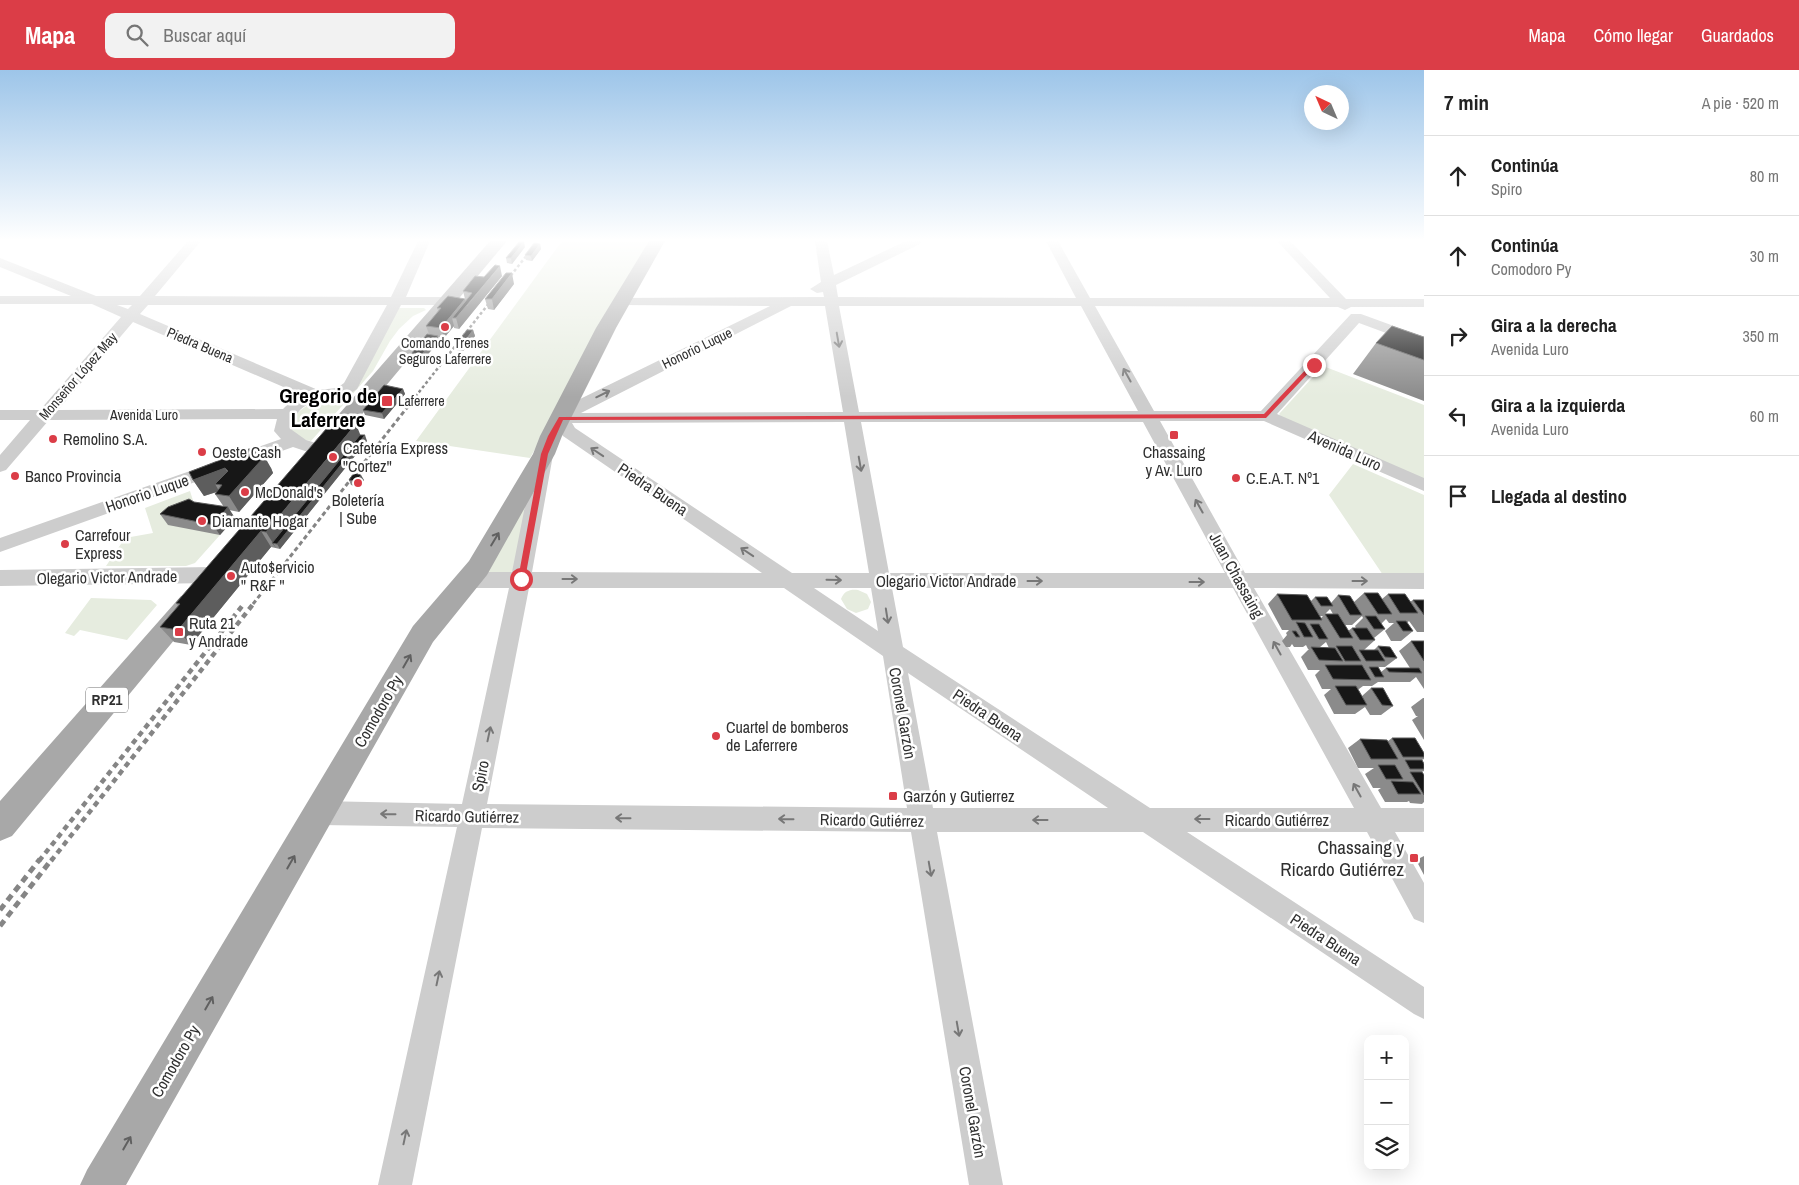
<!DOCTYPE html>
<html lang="es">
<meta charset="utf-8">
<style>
body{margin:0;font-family:"Archivo Narrow",sans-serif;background:#f2f2f2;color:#222}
.controls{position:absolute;right:15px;bottom:15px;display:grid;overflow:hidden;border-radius:10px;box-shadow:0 5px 20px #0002}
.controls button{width:45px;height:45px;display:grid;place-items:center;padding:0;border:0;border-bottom:1px solid #e0e0e0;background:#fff;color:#222;font:25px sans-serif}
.compass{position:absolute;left:1304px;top:15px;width:45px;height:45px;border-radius:50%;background:#fff;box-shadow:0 5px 20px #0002;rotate:316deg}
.stop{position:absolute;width:15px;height:15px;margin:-11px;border:4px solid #db3d47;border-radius:50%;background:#fff}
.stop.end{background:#db3d47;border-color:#fff;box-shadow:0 1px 5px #0008}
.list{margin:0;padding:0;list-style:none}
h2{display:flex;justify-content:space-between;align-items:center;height:65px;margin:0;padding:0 20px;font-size:21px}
h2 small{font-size:16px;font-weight:400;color:#767676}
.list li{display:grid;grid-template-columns:32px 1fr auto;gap:15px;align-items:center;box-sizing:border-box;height:80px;padding:0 20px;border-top:1px solid #e0e0e0}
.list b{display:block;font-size:19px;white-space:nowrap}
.list p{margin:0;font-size:16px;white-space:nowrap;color:#767676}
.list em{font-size:16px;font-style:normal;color:#767676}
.icon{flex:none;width:28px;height:28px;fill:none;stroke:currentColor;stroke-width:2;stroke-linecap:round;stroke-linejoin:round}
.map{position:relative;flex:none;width:1424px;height:1115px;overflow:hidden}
header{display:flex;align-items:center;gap:30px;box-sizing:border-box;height:70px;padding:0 25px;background:#db3d47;color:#fff}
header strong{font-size:24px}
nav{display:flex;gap:28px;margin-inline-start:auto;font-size:18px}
.search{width:350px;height:45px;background:#f2f2f2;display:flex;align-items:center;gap:12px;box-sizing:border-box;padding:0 18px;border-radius:10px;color:#767676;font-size:19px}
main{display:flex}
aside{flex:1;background:#fff}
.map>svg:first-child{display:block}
.green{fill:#e6ecdf}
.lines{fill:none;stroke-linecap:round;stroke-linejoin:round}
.minor{fill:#cdcdcd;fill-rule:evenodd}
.major{fill:#a8a8a8;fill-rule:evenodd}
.rail-far3{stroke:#858585;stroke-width:2.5;stroke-dasharray:3 2.5;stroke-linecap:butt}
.rail-far2{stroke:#858585;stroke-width:3;stroke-dasharray:4.5 3;stroke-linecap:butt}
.rail-far1{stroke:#858585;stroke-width:4.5;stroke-dasharray:5.5 4.5;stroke-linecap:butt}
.rail{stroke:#858585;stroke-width:5;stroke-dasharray:7 5;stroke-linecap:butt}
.wall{fill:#8b8b8b;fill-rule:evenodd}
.shaded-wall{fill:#5d5d5d}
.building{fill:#171717;stroke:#5d5d5d}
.oneway{stroke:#777}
.oneway2{stroke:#606060}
.route{fill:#db3d47}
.poi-dot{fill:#db3d47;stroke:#fff;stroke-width:2}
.labels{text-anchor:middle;stroke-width:5;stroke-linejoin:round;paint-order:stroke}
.far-poi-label{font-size:14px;fill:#303030;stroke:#fff}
.far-street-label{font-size:14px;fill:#303030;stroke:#fff}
.shield{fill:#fff;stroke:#6e6e6e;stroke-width:1}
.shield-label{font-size:15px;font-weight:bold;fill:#303030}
.poi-label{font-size:16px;fill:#303030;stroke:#fff;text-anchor:start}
.street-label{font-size:16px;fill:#303030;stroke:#fff}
.near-poi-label{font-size:19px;fill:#303030;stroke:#fff;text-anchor:end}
.far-town-label{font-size:21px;font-weight:bold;fill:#000;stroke:#fff}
</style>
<header>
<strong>Mapa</strong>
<div class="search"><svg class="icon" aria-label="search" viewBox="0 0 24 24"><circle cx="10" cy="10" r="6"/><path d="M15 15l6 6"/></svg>Buscar aquí</div>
<nav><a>Mapa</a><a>Cómo llegar</a><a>Guardados</a></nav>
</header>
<main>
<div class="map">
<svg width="1424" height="1115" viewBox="0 0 1424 1115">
<rect width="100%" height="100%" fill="#fff"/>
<path class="green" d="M 562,171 L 651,171 L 530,388 L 416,371 Z
M 399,238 L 424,238 L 426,240 L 413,246 L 399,259 L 390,271 L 373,301 L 311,371 L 299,369 L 292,363 L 290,350 C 307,332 318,330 343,326 Z
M 1323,296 L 1424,335 L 1424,410 L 1282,348 L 1279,344 Z
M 1353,394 L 1424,425 L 1424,506 L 1383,505 L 1329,425 Z
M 190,421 L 196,440 L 220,465 L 195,493 L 186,496 L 106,496 L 125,468 L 153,463 L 145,438 Z
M 527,433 L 513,500 L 510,504 L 486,503 Z
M 858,520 L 867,524 L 871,532 L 868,539 L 856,543 L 847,539 L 841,529 C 844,521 850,519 858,520 Z
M 91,528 L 151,530 L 157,535 L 127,570 L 80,560 L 74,566 L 65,563 Z"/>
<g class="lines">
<path class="minor" d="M 188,171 L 201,171 L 155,226 L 391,227 L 418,171 L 430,171 L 406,227 L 448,227 L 453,228 L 455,231 L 453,234 L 448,235 L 401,235 L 357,319 C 334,337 297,320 292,360 L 306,370 L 326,376 L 329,380 L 326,384 L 320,386 L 293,377 L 0,482 L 0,468 L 281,369 L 274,361 L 277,349 L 49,350 L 6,400 L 0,402 L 0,385 L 30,350 L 0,350 L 0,340 L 40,340 L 121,247 L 92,234 L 0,234 L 0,226 L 71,226 L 0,197 L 0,188 L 96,226 L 140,226 ZM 117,235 L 132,235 L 128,239 ZM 148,235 L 387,235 L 344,313 L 337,318 L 318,320 L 140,244 ZM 133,252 L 302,325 L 292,330 L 283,339 L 58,340 Z
M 815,171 L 827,171 L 834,205 L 906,171 L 921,171 L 920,174 L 836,215 L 838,227 L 1076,228 L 1046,171 L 1058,171 L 1090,228 L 1330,228 L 1277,171 L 1290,171 L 1346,229 L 1424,229 L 1424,237 L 1351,237 L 1345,240 L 1338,237 L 1095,236 L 1154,341 L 1261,341 L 1351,244 L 1361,244 L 1424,267 L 1424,277 L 1359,253 L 1277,344 L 1424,408 L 1424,421 L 1264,351 L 1160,351 L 1245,503 L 1424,503 L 1424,519 L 1254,518 L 1381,738 L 1424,738 L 1424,762 L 1395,762 L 1424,813 L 1424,853 L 1414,849 L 1367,762 L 1187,762 L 1424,917 L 1424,949 L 1414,944 L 1143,762 L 937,762 L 1003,1115 L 969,1115 L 911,762 L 482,758 L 412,1115 L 378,1115 L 457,757 L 320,755 L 311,751 L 307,743 L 311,735 L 320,731 L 462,734 L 509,518 L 469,518 L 462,515 L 459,510 L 462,505 L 469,502 L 512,502 L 535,385 L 538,381 L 544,379 L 550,381 L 553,385 L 532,502 L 762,503 L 563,366 L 553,348 L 556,343 L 580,329 L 770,236 L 621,235 L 616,234 L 614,231 L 616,228 L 824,227 L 823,222 L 817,223 L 810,219 L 821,212 ZM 791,236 L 825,236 L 843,342 L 581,343 ZM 839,236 L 1081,236 L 1138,341 L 859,342 ZM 844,352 L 869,503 L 792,503 L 575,358 L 572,353 ZM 861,352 L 1143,352 L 1225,503 L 889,503 ZM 529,518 L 784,518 L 883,586 L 907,738 L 487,734 ZM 814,518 L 871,518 L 878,561 ZM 892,518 L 1233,518 L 1354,738 L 1150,738 L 903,577 ZM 908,603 L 1108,738 L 933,738 Z
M 214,497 L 221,500 L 224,505 L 221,510 L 214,513 L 0,516 L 0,500 Z"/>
<path class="major" d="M 490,171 L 507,171 L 328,385 L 320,387 L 312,385 L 309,380 L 312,375 Z
M 649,171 L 665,171 L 616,258 L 562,366 L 555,384 L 487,505 L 433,572 L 126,1115 L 80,1115 L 87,1100 L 413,556 L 469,491 L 533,384 L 540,366 L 596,258 Z
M 190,523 L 199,526 L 203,533 L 199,540 L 12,766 L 0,771 L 0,731 L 181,526 Z"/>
<path class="rail-far3" d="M 412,331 L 538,171"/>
<path class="rail-far2" d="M 253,534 L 413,330"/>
<path class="rail-far1" d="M 39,791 L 243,535
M 51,791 L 254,533"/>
<path class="rail" d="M 0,840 L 40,789
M 0,856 L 52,789"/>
</g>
<path class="wall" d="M 540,174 L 541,179 L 532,191 L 526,190 L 525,185 Z
M 525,177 L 512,194 L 507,193 L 506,188 Z
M 502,206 L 459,259 L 454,258 L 454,256 L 444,268 L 438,267 L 439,271 L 424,289 L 414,288 L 412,283 L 429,264 L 426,256 L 438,241 L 437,238 L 465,229 L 463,221 L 484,207 Z
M 514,214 L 494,240 L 488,239 L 485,229 Z
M 473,260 L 475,266 L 463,281 L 456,280 L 455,275 Z
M 1424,267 L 1424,331 L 1353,304 L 1376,273 Z
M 403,319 L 405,324 L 384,349 L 365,345 L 363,340 Z
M 367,371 L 280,479 L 271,477 L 191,575 L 174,572 L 160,557 L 178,536 L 176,533 Z
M 249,379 L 271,398 L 273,403 L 239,442 L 229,440 L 235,448 L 220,465 L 168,455 L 160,444 L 194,432 L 224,437 L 215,424 L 217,422 L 204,426 L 193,410 Z
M 349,410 L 364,410 L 359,417 L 351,415 Z
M 1364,523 L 1382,529 L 1388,524 L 1410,532 L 1413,530 L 1424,530 L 1424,562 L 1417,562 L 1409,551 L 1407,553 L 1413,561 L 1401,571 L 1391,571 L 1385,561 L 1394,553 L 1389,553 L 1386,549 L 1381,554 L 1385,559 L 1374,568 L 1375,570 L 1364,580 L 1374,580 L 1378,576 L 1397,588 L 1385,597 L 1378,597 L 1381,602 L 1386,598 L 1410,598 L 1399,581 L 1411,571 L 1424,571 L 1424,619 L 1416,607 L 1410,612 L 1378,612 L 1372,616 L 1363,616 L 1359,619 L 1358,619 L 1362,626 L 1371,618 L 1393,636 L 1381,645 L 1370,645 L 1365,637 L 1355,644 L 1334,644 L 1324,625 L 1331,619 L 1322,619 L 1315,605 L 1320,600 L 1308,600 L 1301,587 L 1309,579 L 1308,579 L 1306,575 L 1303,577 L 1294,577 L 1292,574 L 1290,577 L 1286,577 L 1282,571 L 1287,565 L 1286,563 L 1289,560 L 1282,560 L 1268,534 L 1277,524 L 1311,531 L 1315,527 L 1331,533 L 1338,525 L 1354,532 ZM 1330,539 L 1333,544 L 1325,544 L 1321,548 L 1320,546 L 1323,546 ZM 1362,546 L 1363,548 L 1355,556 L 1356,558 L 1352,558 L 1348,561 L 1345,555 L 1352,555 ZM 1326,572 L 1329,578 L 1320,577 Z
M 1423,628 L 1424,628 L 1424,670 L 1412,650 L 1418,646 L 1416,646 L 1411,637 Z
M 1392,668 L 1424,683 L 1424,689 L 1422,690 L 1424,694 L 1424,701 L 1422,702 L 1424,705 L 1424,732 L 1422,734 L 1410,733 L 1409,731 L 1407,732 L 1385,732 L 1378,720 L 1381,718 L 1373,718 L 1365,704 L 1374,698 L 1358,698 L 1348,678 L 1360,669 L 1388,671 Z
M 1424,786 L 1424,805 L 1416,790 Z"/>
<path class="shaded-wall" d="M 524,172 L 525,177 L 512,194 L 511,188 Z
M 540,174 L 541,179 L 532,191 L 531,186 Z
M 500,196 L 502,206 L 459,259 L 456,248 L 452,248 L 454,256 L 444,268 L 441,258 L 465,229 L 467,236 Z
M 512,203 L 514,214 L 494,240 L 492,229 Z
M 473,260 L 475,266 L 463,281 L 462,275 Z
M 438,266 L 439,271 L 424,289 L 422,284 Z
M 403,319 L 405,324 L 384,349 L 382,343 Z
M 356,354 L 362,369 L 365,365 L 367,371 L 280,479 L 277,474 L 272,473 L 276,478 L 266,462 Z
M 262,382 L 271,398 L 273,403 L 239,442 L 229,426 Z
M 225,398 L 235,414 L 222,415 L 215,414 L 219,421 L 204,426 L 193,410 Z
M 361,405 L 364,410 L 359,417 L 356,411 Z
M 228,437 L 235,448 L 220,465 L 213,455 Z
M 261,461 L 271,477 L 191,575 L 178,560 Z"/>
<path class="building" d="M 519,172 L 524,172 L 511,188 L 506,188 Z
M 534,173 L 540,174 L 531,186 L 525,185 Z
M 495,195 L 500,196 L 456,248 L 452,248 L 472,223 L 463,221 L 475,206 L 484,207 Z
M 506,203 L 512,203 L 492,229 L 485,229 Z
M 448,226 L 465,229 L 441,258 L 426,256 L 441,238 L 437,238 Z
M 1392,256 L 1424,267 L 1424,290 L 1376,273 Z
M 467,260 L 473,260 L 462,275 L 455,275 Z
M 427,264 L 438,266 L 422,284 L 412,283 Z
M 384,315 L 403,319 L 382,343 L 363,340 Z
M 333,351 L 356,354 L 266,462 L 261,461 L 178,560 L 160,557 L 180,534 L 176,533 Z
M 360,365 L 365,365 L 277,474 L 272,473 Z
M 249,379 L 258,379 L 262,382 L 264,387 L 229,426 L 215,424 L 222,415 L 215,414 L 228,401 L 225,398 L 193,410 L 189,402 Z
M 354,403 L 361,405 L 356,411 L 349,410 Z
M 189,429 L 194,432 L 228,437 L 213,455 L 160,444 L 168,437 Z
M 1364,523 L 1378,523 L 1392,544 L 1378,544 Z
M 1277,524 L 1307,525 L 1322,550 L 1292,550 Z
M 1388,524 L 1405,524 L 1418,543 L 1400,543 Z
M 1338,525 L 1350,526 L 1362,545 L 1350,545 Z
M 1315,527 L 1327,527 L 1333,536 L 1321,536 Z
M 1413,530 L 1424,530 L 1424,545 Z
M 1325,544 L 1338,544 L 1353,568 L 1340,568 Z
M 1365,546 L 1376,546 L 1385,559 L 1374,559 Z
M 1396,551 L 1406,551 L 1413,561 L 1403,561 Z
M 1296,552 L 1305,553 L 1313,567 L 1304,567 Z
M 1310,554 L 1319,554 L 1328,569 L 1319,569 Z
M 1352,558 L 1367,558 L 1375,570 L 1360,570 Z
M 1292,561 L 1296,561 L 1300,567 L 1296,567 Z
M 1411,571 L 1424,571 L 1424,591 Z
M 1336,576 L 1352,576 L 1361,591 L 1345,591 Z
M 1378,576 L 1390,577 L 1397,588 L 1385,587 Z
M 1311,577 L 1335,578 L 1343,591 L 1319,590 Z
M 1359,580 L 1378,580 L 1385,591 L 1366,591 Z
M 1325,595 L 1362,595 L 1371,610 L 1333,609 Z
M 1369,597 L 1378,597 L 1384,607 L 1375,607 Z
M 1386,598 L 1419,598 L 1422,603 L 1389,602 Z
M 1335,616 L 1356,616 L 1367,635 L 1346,635 Z
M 1371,618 L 1383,618 L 1393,636 L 1382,635 Z
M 1392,668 L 1415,668 L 1424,683 L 1424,687 L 1403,687 Z
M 1360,669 L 1387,670 L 1398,689 L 1371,689 Z
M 1405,690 L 1422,690 L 1424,694 L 1424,699 L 1410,699 Z
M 1378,695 L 1395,695 L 1403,709 L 1386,709 Z
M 1410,702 L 1422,702 L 1424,705 L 1424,725 Z
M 1391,711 L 1413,712 L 1421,724 L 1398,724 Z"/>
<defs><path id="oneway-shaft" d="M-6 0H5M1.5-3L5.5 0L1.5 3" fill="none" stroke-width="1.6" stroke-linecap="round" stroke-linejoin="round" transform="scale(1.25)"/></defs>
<g class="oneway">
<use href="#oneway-shaft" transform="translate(838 270) rotate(80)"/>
<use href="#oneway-shaft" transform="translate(1127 305) rotate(-119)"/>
<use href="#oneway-shaft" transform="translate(603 324) rotate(-26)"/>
<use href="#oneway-shaft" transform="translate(597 382) rotate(-146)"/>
<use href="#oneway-shaft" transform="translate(860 394) rotate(80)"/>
<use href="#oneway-shaft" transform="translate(1199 436) rotate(-119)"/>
<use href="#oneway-shaft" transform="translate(747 482) rotate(-146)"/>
<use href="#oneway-shaft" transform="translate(570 509)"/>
<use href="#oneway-shaft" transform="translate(834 510) rotate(1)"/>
<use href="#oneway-shaft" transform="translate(1035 511)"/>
<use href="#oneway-shaft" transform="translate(1360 511)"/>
<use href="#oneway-shaft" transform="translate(1197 512)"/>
<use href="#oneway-shaft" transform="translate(887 546) rotate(81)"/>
<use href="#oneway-shaft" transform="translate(1277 578) rotate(-119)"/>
<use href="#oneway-shaft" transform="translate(489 664) rotate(-78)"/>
<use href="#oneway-shaft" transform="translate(1357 720) rotate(-119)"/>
<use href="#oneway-shaft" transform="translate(388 744) rotate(-179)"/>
<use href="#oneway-shaft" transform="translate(623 748) rotate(-179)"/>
<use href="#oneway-shaft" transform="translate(786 749) rotate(-179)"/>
<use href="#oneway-shaft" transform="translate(1202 749) rotate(-180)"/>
<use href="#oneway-shaft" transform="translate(1040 750) rotate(180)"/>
<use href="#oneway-shaft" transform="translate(930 799) rotate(80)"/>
<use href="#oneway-shaft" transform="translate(438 908) rotate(-78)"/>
<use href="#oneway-shaft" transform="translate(958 959) rotate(80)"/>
<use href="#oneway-shaft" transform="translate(405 1067) rotate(-78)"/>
</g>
<g class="oneway2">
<use href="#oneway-shaft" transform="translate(495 469) rotate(-59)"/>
<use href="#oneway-shaft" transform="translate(407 591) rotate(-60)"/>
<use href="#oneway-shaft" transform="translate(291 792) rotate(-60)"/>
<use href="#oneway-shaft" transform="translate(209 933) rotate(-60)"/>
<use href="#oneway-shaft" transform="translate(127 1073) rotate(-60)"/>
</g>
<linearGradient id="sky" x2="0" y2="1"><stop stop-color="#9dc5e9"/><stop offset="0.52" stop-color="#fff"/><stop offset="1" stop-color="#fff" stop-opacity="0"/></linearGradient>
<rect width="1424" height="327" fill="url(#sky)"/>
<path class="route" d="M 1311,294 L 1316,295 L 1266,348 L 563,350 L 548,384 L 525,509 L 521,512 L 518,509 L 541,384 L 548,366 L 559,347 L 1264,344 Z"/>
<g class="poi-dot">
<circle cx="445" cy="257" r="5"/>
<rect x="381" y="325" width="12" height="12" rx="2.5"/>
<rect x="1169" y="360" width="10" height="10" rx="2.5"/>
<circle cx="53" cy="369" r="5"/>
<circle cx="202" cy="382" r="5"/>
<circle cx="333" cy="387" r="5"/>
<circle cx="15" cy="406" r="5"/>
<circle cx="1236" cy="408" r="5"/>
<circle cx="358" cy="413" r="5"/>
<circle cx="245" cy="422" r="5"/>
<circle cx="202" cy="451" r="5"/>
<circle cx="65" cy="474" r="5"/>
<circle cx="231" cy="506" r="5"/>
<rect x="174" y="557" width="10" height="10" rx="2.5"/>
<circle cx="716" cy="666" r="5"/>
<rect x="888" y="721" width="10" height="10" rx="2.5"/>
<rect x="1409" y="783" width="10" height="10" rx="2.5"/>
</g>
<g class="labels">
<g class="far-poi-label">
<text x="445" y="278">Comando Trenes<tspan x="445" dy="16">Seguros Laferrere</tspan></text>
<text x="398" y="336" text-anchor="start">Laferrere</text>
</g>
<g class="far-street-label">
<text transform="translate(200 275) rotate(23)" y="5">Piedra Buena</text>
<text transform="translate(697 278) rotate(-26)" y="5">Honorio Luque</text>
<text transform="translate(78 306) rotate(-49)" y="5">Monseñor López May</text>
<text x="144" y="350">Avenida Luro</text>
</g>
<rect class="shield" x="86" y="617.5" width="42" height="25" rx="4"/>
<g class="shield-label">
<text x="107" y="635">RP21</text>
</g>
<g class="poi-label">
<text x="63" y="375">Remolino S.A.</text>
<text x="343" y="384">Cafetería Express<tspan x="343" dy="18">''Cortez''</tspan></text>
<text x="212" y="388">Oeste Cash</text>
<text x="1174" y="388" text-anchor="middle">Chassaing<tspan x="1174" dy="18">y Av. Luro</tspan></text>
<text x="25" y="412">Banco Provincia</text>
<text x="1246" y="414">C.E.A.T. Nº1</text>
<text x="255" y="428">McDonald's</text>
<text x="358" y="436" text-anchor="middle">Boletería<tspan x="358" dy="18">| Sube</tspan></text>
<text x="212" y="457">Diamante Hogar</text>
<text x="75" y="471">Carrefour<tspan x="75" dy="18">Express</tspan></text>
<text x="241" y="503">Auto$ervicio<tspan x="241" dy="18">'' R&amp;F ''</tspan></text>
<text x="189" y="559">Ruta 21<tspan x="189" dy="18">y Andrade</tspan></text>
<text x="726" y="663">Cuartel de bomberos<tspan x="726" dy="18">de Laferrere</tspan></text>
<text x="903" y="732">Garzón y Gutierrez</text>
</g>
<g class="street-label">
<text transform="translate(1345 380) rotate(24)" y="6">Avenida Luro</text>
<text transform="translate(653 419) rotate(34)" y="6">Piedra Buena</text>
<text transform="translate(147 423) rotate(-19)" y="6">Honorio Luque</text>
<text transform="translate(1237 505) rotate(61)" y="6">Juan Chassaing</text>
<text transform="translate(107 507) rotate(-1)" y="6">Olegario Victor Andrade</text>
<text x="946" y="517">Olegario Victor Andrade</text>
<text transform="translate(378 641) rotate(-60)" y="6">Comodoro Py</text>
<text transform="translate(903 643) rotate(80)" y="6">Coronel Garzón</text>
<text transform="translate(988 645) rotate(34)" y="6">Piedra Buena</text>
<text transform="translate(480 706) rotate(-78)" y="6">Spiro</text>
<text transform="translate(467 746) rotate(1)" y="6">Ricardo Gutiérrez</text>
<text transform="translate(872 750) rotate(1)" y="6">Ricardo Gutiérrez</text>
<text x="1277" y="756">Ricardo Gutiérrez</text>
<text transform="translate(1326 869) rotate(33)" y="6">Piedra Buena</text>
<text transform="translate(175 991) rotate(-60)" y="6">Comodoro Py</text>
<text transform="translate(973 1042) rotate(80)" y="6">Coronel Garzón</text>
</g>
<g class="near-poi-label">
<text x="1404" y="784">Chassaing y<tspan x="1404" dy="22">Ricardo Gutiérrez</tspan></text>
</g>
<g class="far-town-label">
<text x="328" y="333">Gregorio de<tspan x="328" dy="24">Laferrere</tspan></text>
</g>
</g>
</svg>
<div class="controls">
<button>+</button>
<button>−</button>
<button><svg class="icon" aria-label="layers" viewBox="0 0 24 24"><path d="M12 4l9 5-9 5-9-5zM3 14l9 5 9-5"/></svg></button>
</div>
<svg class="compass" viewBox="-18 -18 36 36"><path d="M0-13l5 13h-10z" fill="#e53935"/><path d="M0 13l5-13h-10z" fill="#767676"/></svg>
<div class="stop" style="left:521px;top:509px"></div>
<div class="stop end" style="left:1314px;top:295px"></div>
</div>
<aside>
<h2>7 min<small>A pie · 520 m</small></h2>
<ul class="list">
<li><svg class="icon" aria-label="ahead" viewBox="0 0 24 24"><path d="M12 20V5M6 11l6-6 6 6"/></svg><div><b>Continúa</b><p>Spiro</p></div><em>80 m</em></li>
<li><svg class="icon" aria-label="ahead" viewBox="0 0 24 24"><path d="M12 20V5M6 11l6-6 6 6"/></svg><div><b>Continúa</b><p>Comodoro Py</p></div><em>30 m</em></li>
<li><svg class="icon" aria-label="right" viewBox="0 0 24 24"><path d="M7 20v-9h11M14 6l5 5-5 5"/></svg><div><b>Gira a la derecha</b><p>Avenida Luro</p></div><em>350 m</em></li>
<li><svg class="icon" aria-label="left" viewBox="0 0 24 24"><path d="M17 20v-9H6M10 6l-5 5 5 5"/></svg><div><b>Gira a la izquierda</b><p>Avenida Luro</p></div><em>60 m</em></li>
<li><svg class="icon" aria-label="arrive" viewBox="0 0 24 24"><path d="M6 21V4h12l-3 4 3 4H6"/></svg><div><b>Llegada al destino</b></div></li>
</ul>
</aside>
</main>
